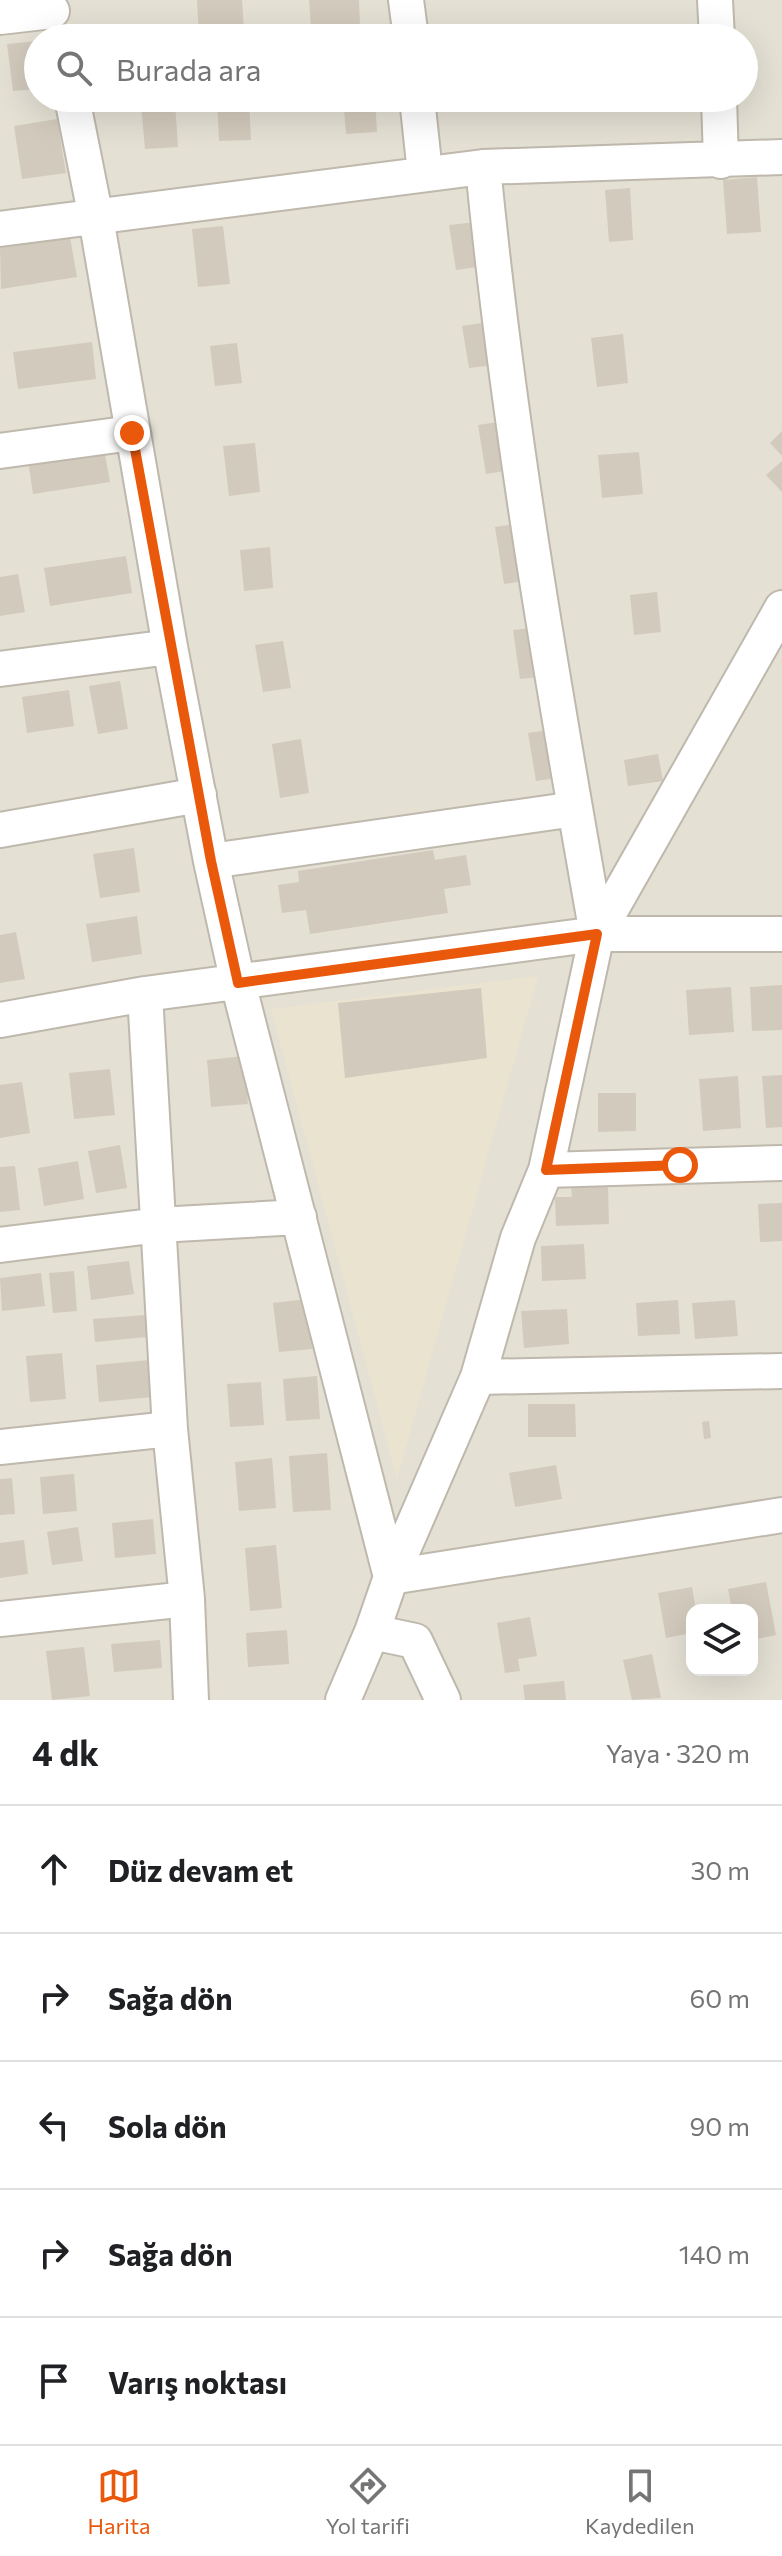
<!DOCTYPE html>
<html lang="tr">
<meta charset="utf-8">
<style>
body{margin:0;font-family:Commissioner,sans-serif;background:#f6f6f6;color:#202124}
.controls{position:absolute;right:24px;bottom:24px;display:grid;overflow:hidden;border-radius:16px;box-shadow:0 8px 32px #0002}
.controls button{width:72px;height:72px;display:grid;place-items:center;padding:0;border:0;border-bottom:2px solid #e0e0e0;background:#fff;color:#202124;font:40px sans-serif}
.stop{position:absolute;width:24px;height:24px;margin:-18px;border:6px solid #ea580c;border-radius:50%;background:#fff}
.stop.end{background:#ea580c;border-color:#fff;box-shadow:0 2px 8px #0008}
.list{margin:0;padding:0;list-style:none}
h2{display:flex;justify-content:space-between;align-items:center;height:104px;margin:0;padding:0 32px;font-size:34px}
h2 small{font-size:26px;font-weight:400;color:#757577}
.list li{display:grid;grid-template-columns:52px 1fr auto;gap:24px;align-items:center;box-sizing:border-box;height:128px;padding:0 32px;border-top:2px solid #e0e0e0}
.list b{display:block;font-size:30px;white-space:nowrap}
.list em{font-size:26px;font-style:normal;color:#757577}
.icon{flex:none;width:44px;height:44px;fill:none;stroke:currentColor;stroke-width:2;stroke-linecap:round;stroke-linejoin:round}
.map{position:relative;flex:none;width:782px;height:1700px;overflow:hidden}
.search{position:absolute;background:#fff;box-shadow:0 8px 32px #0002;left:24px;right:24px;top:24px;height:88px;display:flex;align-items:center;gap:20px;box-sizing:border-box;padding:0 28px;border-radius:44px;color:#757577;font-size:30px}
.sheet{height:744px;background:#fff}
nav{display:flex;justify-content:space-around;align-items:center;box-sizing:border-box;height:112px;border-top:2px solid #e0e0e0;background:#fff;font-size:22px;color:#757577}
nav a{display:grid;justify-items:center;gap:4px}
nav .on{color:#ea580c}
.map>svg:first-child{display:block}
.residential{fill:#e4e0d4;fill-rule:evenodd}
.education{fill:#e9e3d0}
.building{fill:#d2cabc}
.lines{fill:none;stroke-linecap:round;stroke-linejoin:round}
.minor-casing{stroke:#bfb8ac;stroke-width:38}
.minor{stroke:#fff;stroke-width:34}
.route{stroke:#ea580c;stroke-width:10}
</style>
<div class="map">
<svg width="782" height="1700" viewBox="0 0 782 1700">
<rect width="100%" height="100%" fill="#f1eee5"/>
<path class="residential" d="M 0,0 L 782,0 L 782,1700 L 0,1700 ZM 38,38 L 744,38 L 744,98 L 38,98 ZM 692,1610 L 752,1610 L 752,1670 L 692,1670 Z"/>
<path class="education" d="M 538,976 L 397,1479 L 271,1009 Z"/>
<path class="building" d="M 197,0 L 242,0 L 244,31 L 199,34 Z
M 309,0 L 359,0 L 360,26 L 311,29 Z
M 38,41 L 38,89 L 13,91 L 7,44 Z
M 217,98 L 249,98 L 251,140 L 219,141 Z
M 343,98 L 375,98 L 377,132 L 346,134 Z
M 175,102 L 178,147 L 145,149 L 141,104 Z
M 57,119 L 66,173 L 22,179 L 14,126 Z
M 757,177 L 761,232 L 727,234 L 723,180 Z
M 630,188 L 633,240 L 609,242 L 605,190 Z
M 477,222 L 484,266 L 456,270 L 449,225 Z
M 223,226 L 230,284 L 198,287 L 192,229 Z
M 70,237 L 77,277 L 1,289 L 0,248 Z
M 495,321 L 501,364 L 469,368 L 462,326 Z
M 623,334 L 628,383 L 597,387 L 591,338 Z
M 92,342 L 96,379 L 18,389 L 13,352 Z
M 237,343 L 242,383 L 215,386 L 210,346 Z
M 511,420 L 519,469 L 486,474 L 478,425 Z
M 782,431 L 782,456 L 770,443 Z
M 255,443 L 260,492 L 229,496 L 223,446 Z
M 104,449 L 110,482 L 33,494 L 28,461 Z
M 639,452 L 643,494 L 602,498 L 598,455 Z
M 782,461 L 782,492 L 766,475 Z
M 522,523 L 531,580 L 504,584 L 495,527 Z
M 270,547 L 273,588 L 244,591 L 240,550 Z
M 126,556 L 132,593 L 50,606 L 44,568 Z
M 18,574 L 25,612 L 0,616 L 0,577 Z
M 657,592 L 661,632 L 634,635 L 630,595 Z
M 541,627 L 548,676 L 520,679 L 513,630 Z
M 283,641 L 291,688 L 263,692 L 255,645 Z
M 120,681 L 128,729 L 98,734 L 89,686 Z
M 69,690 L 74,726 L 27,733 L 22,697 Z
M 555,729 L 563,777 L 536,781 L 528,733 Z
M 301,739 L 309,793 L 280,798 L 272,744 Z
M 658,754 L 663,781 L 628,786 L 624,760 Z
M 134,848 L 140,892 L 100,898 L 93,854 Z
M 433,850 L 435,860 L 466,855 L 471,885 L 444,889 L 448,913 L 310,934 L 306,910 L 282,913 L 278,885 L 299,882 L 298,871 Z
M 137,916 L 142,954 L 92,962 L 86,924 Z
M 16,932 L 25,979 L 0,983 L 0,935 Z
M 782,985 L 782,1030 L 752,1031 L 750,987 Z
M 731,987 L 734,1032 L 689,1035 L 686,990 Z
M 481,988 L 487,1058 L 345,1078 L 338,1003 Z
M 244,1056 L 248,1104 L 211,1107 L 207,1060 Z
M 110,1069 L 115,1115 L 74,1119 L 69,1073 Z
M 782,1075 L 782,1127 L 766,1128 L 762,1076 Z
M 738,1076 L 741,1128 L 703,1131 L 699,1079 Z
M 22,1082 L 30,1133 L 0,1138 L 0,1085 Z
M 598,1093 L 636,1093 L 636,1131 L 598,1132 Z
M 120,1145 L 127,1188 L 96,1193 L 88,1151 Z
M 78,1161 L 84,1199 L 44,1206 L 38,1168 Z
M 15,1166 L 20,1210 L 0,1212 L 0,1167 Z
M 608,1185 L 609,1224 L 556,1226 L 555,1197 L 572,1197 L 571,1187 Z
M 782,1203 L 782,1241 L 760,1242 L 758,1204 Z
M 584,1244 L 586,1279 L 542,1281 L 541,1246 Z
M 129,1261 L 134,1294 L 91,1300 L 87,1266 Z
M 74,1271 L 77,1311 L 53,1313 L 49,1273 Z
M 41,1273 L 45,1306 L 2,1311 L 0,1278 Z
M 307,1299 L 312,1349 L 279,1352 L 273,1303 Z
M 678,1300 L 680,1334 L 638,1336 L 636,1303 Z
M 735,1300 L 738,1336 L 695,1339 L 692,1303 Z
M 567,1309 L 569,1344 L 524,1348 L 521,1311 Z
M 145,1315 L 147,1337 L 95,1342 L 93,1319 Z
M 62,1353 L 66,1399 L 30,1402 L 26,1356 Z
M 150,1360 L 153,1397 L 99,1402 L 96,1365 Z
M 317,1376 L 320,1419 L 286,1421 L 283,1379 Z
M 261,1382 L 264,1425 L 230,1427 L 227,1384 Z
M 528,1404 L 575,1404 L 576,1437 L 528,1437 Z
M 709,1421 L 711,1438 L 704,1439 L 702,1422 Z
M 327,1453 L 331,1510 L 293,1512 L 289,1456 Z
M 272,1458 L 276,1508 L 239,1511 L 235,1462 Z
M 556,1465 L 562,1499 L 515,1507 L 509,1473 Z
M 74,1474 L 77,1511 L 43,1514 L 40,1477 Z
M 12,1478 L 15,1514 L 0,1515 L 0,1479 Z
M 153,1519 L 156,1554 L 115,1558 L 112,1523 Z
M 78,1527 L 83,1561 L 52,1565 L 47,1532 Z
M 24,1540 L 28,1574 L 0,1578 L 0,1543 Z
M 276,1545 L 282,1608 L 250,1611 L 245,1548 Z
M 766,1582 L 776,1635 L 752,1640 L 752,1610 L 732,1610 L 728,1589 Z
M 692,1587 L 696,1610 L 692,1610 L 692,1633 L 666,1638 L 658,1593 Z
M 530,1617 L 537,1656 L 518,1659 L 520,1671 L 505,1673 L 497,1623 Z
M 287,1630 L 289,1664 L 248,1667 L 246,1633 Z
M 160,1640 L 162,1668 L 114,1672 L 111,1644 Z
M 84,1647 L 90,1696 L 52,1700 L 46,1651 Z
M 652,1654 L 661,1698 L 632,1700 L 623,1660 Z
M 564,1681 L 566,1700 L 525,1700 L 523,1685 Z"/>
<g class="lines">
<g class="minor-casing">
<path id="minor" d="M 406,0 L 411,38
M 715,0 L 717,38
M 0,17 L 52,11
M 72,98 L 96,218 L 170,647 L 211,861 L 238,983 L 391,1577 L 782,1515
M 417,98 L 425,173
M 719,98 L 721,161
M 483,167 C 508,425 552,679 597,934
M 0,229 L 483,167 L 782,157
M 0,451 L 132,433
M 0,669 L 170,647
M 0,830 L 199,795
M 211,861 L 575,809
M 145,994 L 170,1429 L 187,1599 L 191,1700
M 0,1020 L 145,994 L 597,934 L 782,934
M 546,1170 L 782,1163
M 0,1245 L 159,1225 L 299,1217
M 478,1377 L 782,1371
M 0,1447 L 170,1429
M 0,1619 L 187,1599
M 372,1632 L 415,1641 L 443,1700
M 343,1700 L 372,1632 L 391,1577 L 478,1377 L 518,1238 L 546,1170 L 597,934 L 782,608"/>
</g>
<use href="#minor" class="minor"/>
</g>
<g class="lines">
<path class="route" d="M 132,433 L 211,861 L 238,983 L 597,934 L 546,1170 L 680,1165"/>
</g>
</svg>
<div class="controls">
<button><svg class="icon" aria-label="layers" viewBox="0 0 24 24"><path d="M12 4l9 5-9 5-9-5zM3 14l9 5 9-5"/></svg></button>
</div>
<div class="stop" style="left:680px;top:1165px"></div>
<div class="stop end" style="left:132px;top:433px"></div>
<div class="search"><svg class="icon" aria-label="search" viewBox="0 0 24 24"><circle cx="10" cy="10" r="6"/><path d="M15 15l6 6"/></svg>Burada ara</div>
</div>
<section class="sheet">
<h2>4 dk<small>Yaya · 320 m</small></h2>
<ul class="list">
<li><svg class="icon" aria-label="ahead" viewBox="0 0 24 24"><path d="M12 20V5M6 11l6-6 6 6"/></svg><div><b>Düz devam et</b></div><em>30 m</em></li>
<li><svg class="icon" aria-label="right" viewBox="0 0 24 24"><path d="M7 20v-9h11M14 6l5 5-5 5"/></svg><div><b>Sağa dön</b></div><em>60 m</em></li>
<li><svg class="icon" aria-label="left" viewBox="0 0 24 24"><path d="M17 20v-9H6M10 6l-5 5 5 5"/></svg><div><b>Sola dön</b></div><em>90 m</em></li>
<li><svg class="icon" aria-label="right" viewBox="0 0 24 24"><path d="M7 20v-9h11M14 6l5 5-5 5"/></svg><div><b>Sağa dön</b></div><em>140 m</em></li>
<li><svg class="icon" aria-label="arrive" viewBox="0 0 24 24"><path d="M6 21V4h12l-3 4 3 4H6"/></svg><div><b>Varış noktası</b></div></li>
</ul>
</section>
<nav>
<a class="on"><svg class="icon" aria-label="map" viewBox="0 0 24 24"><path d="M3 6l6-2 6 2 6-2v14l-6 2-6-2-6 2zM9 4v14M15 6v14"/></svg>Harita</a>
<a><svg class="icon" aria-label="directions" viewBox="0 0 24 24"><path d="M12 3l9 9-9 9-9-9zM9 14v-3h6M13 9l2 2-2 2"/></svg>Yol tarifi</a>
<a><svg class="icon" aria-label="saved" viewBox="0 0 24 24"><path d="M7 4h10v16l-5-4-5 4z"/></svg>Kaydedilen</a>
</nav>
